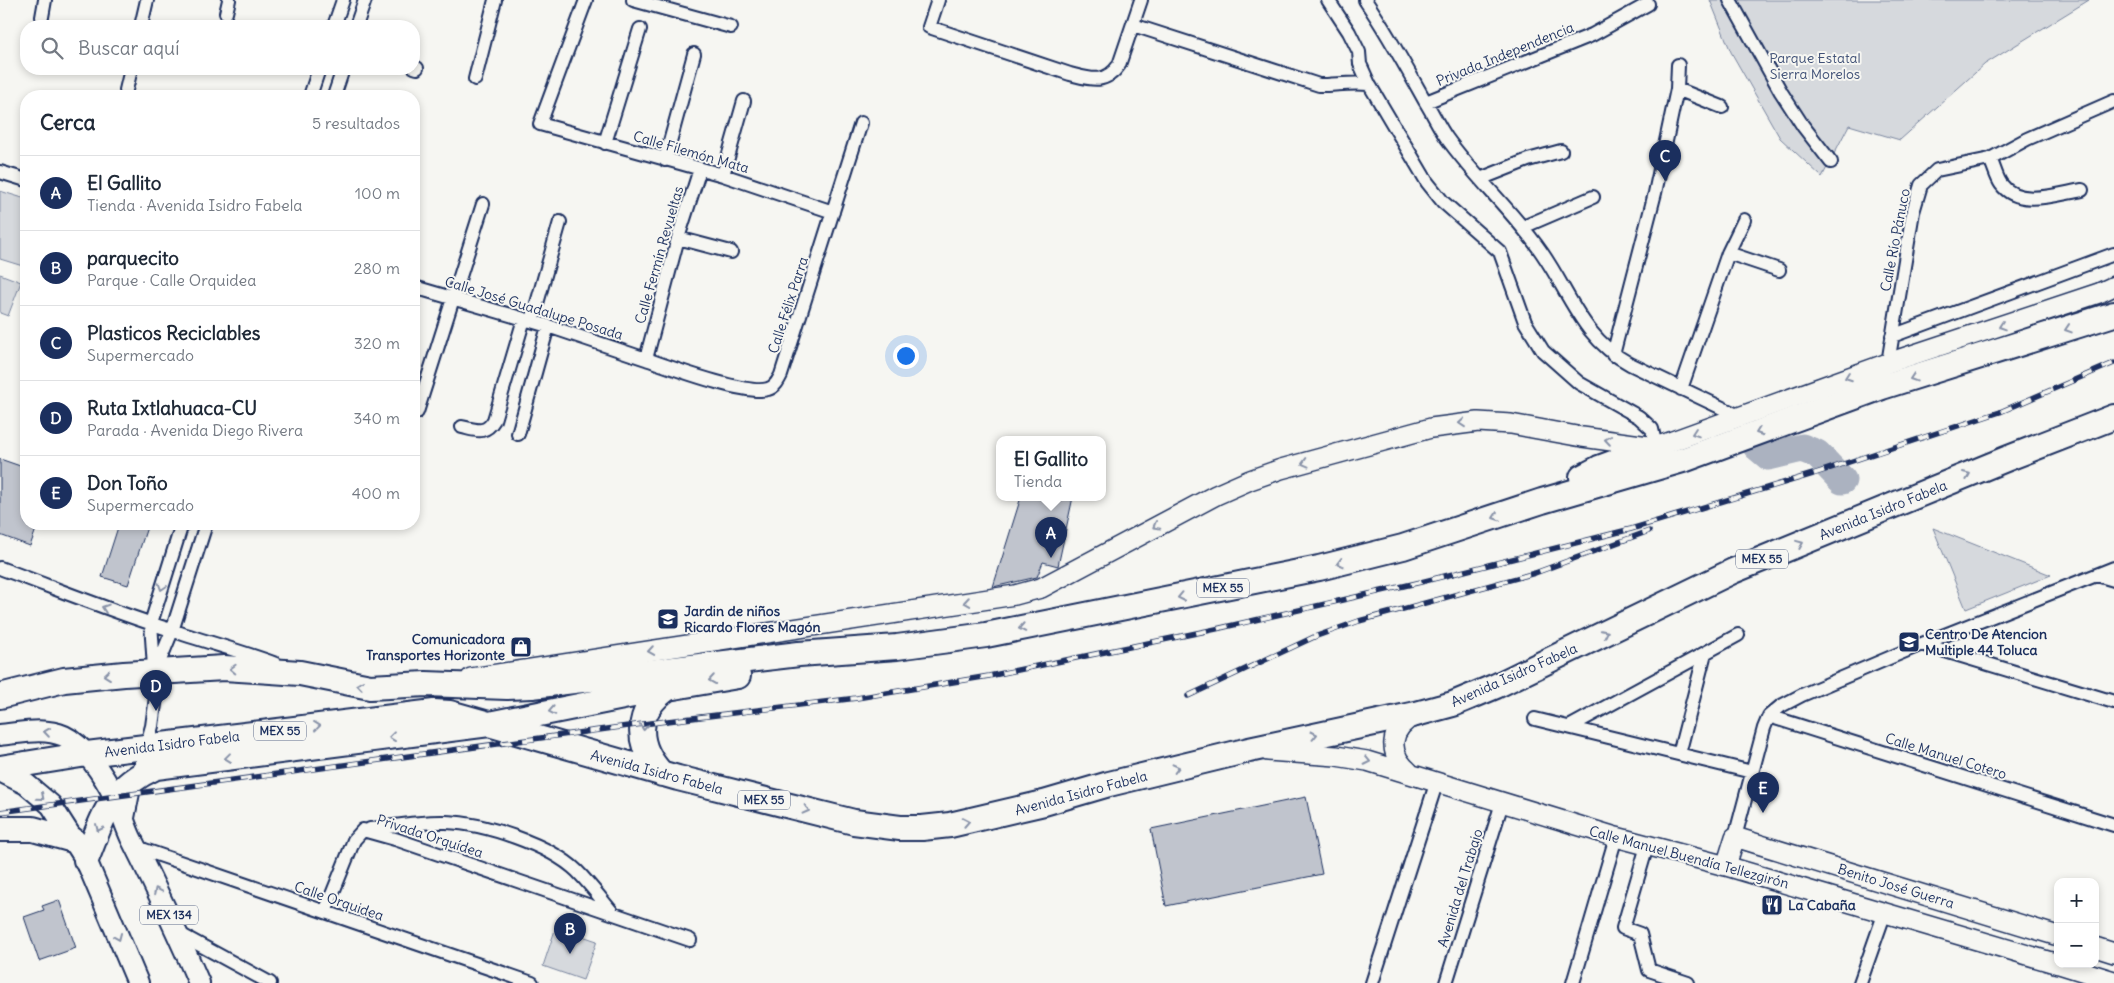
<!DOCTYPE html>
<html lang="es">
<meta charset="utf-8">
<style>
body{margin:0;font-family:Delius,sans-serif;background:#f6f6f7;color:#1f2937}
.controls{position:absolute;right:15px;bottom:15px;display:grid;overflow:hidden;border-radius:10px;box-shadow:0 2px 8px #0003}
.controls button{width:45px;height:45px;display:grid;place-items:center;padding:0;border:0;border-bottom:1px solid #e0e1e3;background:#fff;color:#1f2937;font:25px sans-serif}
.you{position:absolute;left:905px;top:355px;width:18px;height:18px;margin:-12px;border:4px solid #fff;border-radius:50%;background:#1a73e8;box-shadow:0 0 0 8px #1a73e833}
.badge{display:grid;place-items:center;width:32px;height:32px;border-radius:50%;background:#1b2f5e;color:#fff;font-size:16px;font-weight:700}
.pin{position:absolute;translate:-50% -41px;filter:drop-shadow(0 1px 2px #0008)}
.pin::after{content:'';position:absolute;top:26px;width:18px;height:15px;background:inherit;clip-path:polygon(0 0,100% 0,50% 100%)}
.popup{position:absolute;left:996px;top:436px;width:110px;height:65px;box-sizing:border-box;display:grid;place-content:center;border-radius:10px;background:#fff;filter:drop-shadow(0 1px 4px #0005);font-size:16px;white-space:nowrap;color:#747a83}
.popup b{font-size:19px;color:#1f2937}
.popup::after{content:'';position:absolute;left:50%;top:100%;margin-left:-10px;border:10px solid transparent;border-top-color:#fff}
.list{margin:0;padding:0;list-style:none}
h2{display:flex;justify-content:space-between;align-items:center;height:65px;margin:0;padding:0 20px;font-size:21px}
h2 small{font-size:16px;font-weight:400;color:#747a83}
.list li{display:grid;grid-template-columns:32px 1fr auto;gap:15px;align-items:center;box-sizing:border-box;height:75px;padding:0 20px;border-top:1px solid #e0e1e3}
.list b{display:block;font-size:19px;white-space:nowrap}
.list p{margin:0;font-size:16px;white-space:nowrap;color:#747a83}
.list em{font-size:16px;font-style:normal;color:#747a83}
.icon{flex:none;width:28px;height:28px;fill:none;stroke:currentColor;stroke-width:2;stroke-linecap:round;stroke-linejoin:round}
.map{position:relative;flex:none;width:2114px;height:983px;overflow:hidden}
.search{position:absolute;background:#fff;box-shadow:0 2px 8px #0003;left:20px;top:20px;width:400px;height:55px;display:flex;align-items:center;gap:12px;box-sizing:border-box;padding:0 18px;border-radius:20px;color:#747a83;font-size:19px}
.panel{position:absolute;background:#fff;box-shadow:0 2px 8px #0003;left:20px;top:90px;width:400px;height:440px;border-radius:20px}
.map>svg:first-child{display:block}
.green{fill:#d6d9dd;stroke:#78849e}
.lines{fill:none;stroke-linecap:round;stroke-linejoin:round}
.river{stroke:#abb2c0;stroke-width:29}
.building{fill:#c0c4cd;stroke:#1b2f5e}
.street-casing{stroke:#1b2f5e;stroke-width:16}
.secondary-casing{stroke:#1b2f5e;stroke-width:22}
.primary-casing{stroke:#1b2f5e;stroke-width:24}
.highway-casing{stroke:#1b2f5e;stroke-width:28}
.street{stroke:#f6f6f2;stroke-width:12}
.secondary{stroke:#f6f6f2;stroke-width:19}
.primary{stroke:#f6f6f2;stroke-width:20}
.highway{stroke:#f6f6f2;stroke-width:24}
.rail-casing{stroke:#1b2f5e;stroke-width:5.5}
.rail{stroke:#f6f6f2;stroke-width:4;stroke-dasharray:11;stroke-linecap:butt}
.oneway{stroke:#8892a8}
.labels{text-anchor:middle;stroke-width:4;stroke-linejoin:round;paint-order:stroke}
.shield{fill:#f6f6f2;stroke:#5d6b8a;stroke-width:1}
.shield-label{font-size:12px;font-weight:bold;fill:#1b2f5e}
.street-label{font-size:14px;fill:#1b2f5e;stroke:#f6f6f2}
.park-label{font-size:14px;fill:#405177;stroke:#f6f6f2}
.poi-label{font-size:14px;font-weight:bold;fill:#1b2f5e;stroke:#f6f6f2;text-anchor:start}
</style>
<div class="map">
<svg width="2114" height="983" viewBox="0 0 2114 983">
<rect width="100%" height="100%" fill="#f6f6f2"/>
<filter id="ink" filterUnits="userSpaceOnUse"><feTurbulence type="fractalNoise" baseFrequency=".02" numOctaves="2"/><feDisplacementMap in="SourceGraphic" scale="10" xChannelSelector="R" yChannelSelector="G"/><feConvolveMatrix kernelMatrix="1 2 1 2 8 2 1 2 1" color-interpolation-filters="sRGB"/></filter>
<g filter="url(#ink)">
<path class="green" d="M 1710,0 L 2089,0 L 1985,64 L 1900,140 L 1849,125 L 1822,177 L 1780,138 L 1731,52 Z
M 0,191 L 26,199 L 26,267 L 0,259 Z
M 0,274 L 21,282 L 8,316 L 0,313 Z
M 1933,528 L 2051,575 L 1966,609 Z
M 556,927 L 597,941 L 583,980 L 543,966 Z"/>
<g class="lines">
<path class="river" d="M 1757,446 L 1769,456 L 1802,448 L 1817,454 L 1842,480"/>
</g>
<path class="building" d="M 0,459 L 26,468 L 26,524 L 38,524 L 30,546 L 0,535 Z
M 1021,497 L 1073,497 L 1058,566 L 1043,562 L 1037,577 L 993,587 Z
M 119,524 L 148,524 L 128,585 L 102,577 Z
M 1306,797 L 1322,874 L 1166,906 L 1151,829 Z
M 59,900 L 76,948 L 39,961 L 24,917 L 44,910 L 42,906 Z"/>
<g class="lines">
<g class="street-casing">
<path id="street" d="M 586,0 L 540,124 L 723,175 L 833,212
M 633,0 L 731,27
M 938,0 L 929,27 L 1070,74 C 1090,79 1105,85 1119,65 L 1141,0
M 1328,0 L 1349,32 L 1359,52 L 1360,64 L 1369,84 L 1427,182 L 1443,202 L 1500,252 L 1525,322 L 1543,351 L 1579,383 L 1639,417 L 1652,429 L 1656,447
M 1365,0 C 1387,32 1406,67 1425,101 C 1432,112 1438,125 1446,137 C 1475,178 1514,212 1542,253 C 1571,295 1582,338 1630,364 L 1741,417
M 1730,0 L 1781,92 L 1803,126 L 1831,162
M 226,13 L 229,0
M 42,17 L 45,0
M 1133,25 L 1319,85 C 1336,85 1352,82 1369,84
M 141,26 L 147,0
M 334,26 L 343,0
M 356,26 L 365,0
M 414,67 L 417,68
M 475,79 L 495,0
M 1677,89 L 1722,107
M 126,90 L 131,69
M 310,96 L 319,69
M 334,96 L 343,69
M 1426,102 L 1592,35 L 1648,4
M 605,143 L 640,29
M 1990,159 C 1994,166 1996,177 2001,184 C 2018,208 2058,194 2082,190
M 665,160 L 694,54
M 700,169 L 678,238 L 646,359 C 670,367 747,396 768,389 C 775,387 778,381 781,375 L 861,123
M 0,172 L 26,180
M 723,175 L 744,101
M 1480,179 L 1528,160 L 1561,151
M 1523,227 L 1593,197
M 678,238 L 731,252
M 1728,253 L 1779,270
M 414,287 L 548,326 L 646,359
M 532,321 L 560,222
M 1892,336 L 2114,254
M 1613,355 L 1655,193 L 1677,89 L 1678,65
M 1888,363 L 1913,212 L 1921,185 L 1937,170 L 1990,159 L 2027,139 L 2114,101
M 1681,389 L 1728,253 L 1744,220
M 417,412 L 483,204
M 462,427 C 476,430 485,435 494,420 L 524,319
M 518,434 L 548,326
M 0,568 C 57,589 113,612 171,630 C 206,642 241,651 276,664
M 2097,575 L 2114,580
M 1922,644 L 2114,702
M 156,670 L 172,631 L 206,524
M 1769,716 L 2114,825
M 1535,719 L 1752,772
M 1569,727 L 1738,635
M 1679,754 L 1705,653
M 127,823 L 133,793 L 152,726 L 156,697 L 151,623 L 182,524
M 370,829 C 395,826 421,821 446,822 C 484,823 550,845 577,871 C 590,884 601,899 612,912
M 363,830 L 395,839 L 690,940
M 1735,837 L 1764,728 L 1769,716 L 1781,706 L 1802,695 L 1922,644 L 2114,568
M 1647,846 L 1623,928 L 1640,934 L 1649,970 L 1688,983
M 136,847 L 532,983
M 325,912 L 354,840 L 363,830
M 178,933 L 270,983
M 1372,983 L 1437,781
M 1446,983 L 1502,803
M 1573,983 L 1616,837
M 1860,983 L 1885,912"/>
</g>
<g class="secondary-casing">
<path id="secondary" d="M 471,678 L 1015,595 L 1041,588 L 1216,495 L 1250,480 L 1281,469 L 1431,428 L 1478,422 L 1511,424 L 1582,437 L 1656,447 L 1888,363 L 2099,293 L 2114,286
M 1268,751 L 1336,756 L 1367,761 L 1616,837 L 1726,866 L 2058,964
M 1409,772 C 1387,753 1389,729 1415,715
M 1726,866 L 1735,837 L 2058,936
M 2095,947 L 2114,953
M 2059,964 L 2114,981"/>
</g>
<g class="primary-casing">
<path id="primary" d="M 0,735 C 21,733 44,727 64,736 C 84,745 104,776 114,796 C 121,810 125,825 131,838 C 155,886 178,934 199,983
M 0,771 L 26,784 L 51,805 L 86,860 L 138,983"/>
</g>
<g class="highway-casing">
<path id="highway" d="M 1582,477 L 1599,468 L 1656,447
M 0,696 L 64,680 L 124,674 L 224,668 L 300,673 L 370,687 L 426,684 L 507,687 L 532,686 L 799,654 L 897,647 L 986,635 L 1319,568 L 1403,547 L 1542,501 L 1686,459 L 1882,387 L 2114,314
M 0,768 L 87,754 L 434,712 L 450,713 L 678,778 L 854,822 L 900,828 L 922,828 L 950,825 L 1044,803 L 1109,784 L 1249,750 L 1416,714 L 1453,704 L 1496,686 L 1733,571 L 2006,459 L 2114,417
M 662,774 C 635,745 634,711 668,688
M 0,829 L 33,829 L 73,840
M 86,860 C 104,816 109,788 156,767 L 489,724 L 668,688 L 738,676"/>
</g>
<use href="#street" class="street"/>
<use href="#secondary" class="secondary"/>
<use href="#primary" class="primary"/>
<use href="#highway" class="highway"/>
<g class="rail-casing">
<path id="rail" d="M 1188,696 L 1314,637 L 1359,621 L 1535,573 L 1649,531
M 0,812 L 643,724 L 857,698 L 989,676 L 1216,629 L 1421,582 L 1631,529 L 1813,474 L 2000,412 L 2114,363"/>
</g>
<use href="#rail" class="rail"/>
</g>
<defs><path id="oneway-chevron" d="M-2-3.5L2.5 0L-2 3.5" fill="none" stroke-width="1.6" stroke-linecap="round" stroke-linejoin="round" transform="scale(1.25)"/></defs>
<g class="oneway">
<use href="#oneway-chevron" transform="translate(2002 326) rotate(161)"/>
<use href="#oneway-chevron" transform="translate(2068 329) rotate(162)"/>
<use href="#oneway-chevron" transform="translate(1848 377) rotate(160)"/>
<use href="#oneway-chevron" transform="translate(1913 378) rotate(162)"/>
<use href="#oneway-chevron" transform="translate(1462 423) rotate(175)"/>
<use href="#oneway-chevron" transform="translate(1759 432) rotate(160)"/>
<use href="#oneway-chevron" transform="translate(1695 433) rotate(161)"/>
<use href="#oneway-chevron" transform="translate(1608 440) rotate(-172)"/>
<use href="#oneway-chevron" transform="translate(1305 463) rotate(165)"/>
<use href="#oneway-chevron" transform="translate(1967 475) rotate(-23)"/>
<use href="#oneway-chevron" transform="translate(1496 517) rotate(161)"/>
<use href="#oneway-chevron" transform="translate(1156 526) rotate(151)"/>
<use href="#oneway-chevron" transform="translate(1800 544) rotate(-22)"/>
<use href="#oneway-chevron" transform="translate(1340 563) rotate(166)"/>
<use href="#oneway-chevron" transform="translate(162 587) rotate(108)"/>
<use href="#oneway-chevron" transform="translate(1181 597) rotate(168)"/>
<use href="#oneway-chevron" transform="translate(967 602) rotate(171)"/>
<use href="#oneway-chevron" transform="translate(105 608) rotate(-161)"/>
<use href="#oneway-chevron" transform="translate(1022 628) rotate(169)"/>
<use href="#oneway-chevron" transform="translate(1605 633) rotate(-26)"/>
<use href="#oneway-chevron" transform="translate(651 651) rotate(171)"/>
<use href="#oneway-chevron" transform="translate(233 669) rotate(-178)"/>
<use href="#oneway-chevron" transform="translate(107 675) rotate(174)"/>
<use href="#oneway-chevron" transform="translate(712 680) rotate(171)"/>
<use href="#oneway-chevron" transform="translate(360 685) rotate(-172)"/>
<use href="#oneway-chevron" transform="translate(552 711) rotate(169)"/>
<use href="#oneway-chevron" transform="translate(317 726) rotate(-7)"/>
<use href="#oneway-chevron" transform="translate(644 727) rotate(95)"/>
<use href="#oneway-chevron" transform="translate(47 732) rotate(-172)"/>
<use href="#oneway-chevron" transform="translate(1314 735) rotate(-12)"/>
<use href="#oneway-chevron" transform="translate(392 737) rotate(173)"/>
<use href="#oneway-chevron" transform="translate(228 758) rotate(173)"/>
<use href="#oneway-chevron" transform="translate(1367 761) rotate(12)"/>
<use href="#oneway-chevron" transform="translate(1176 768) rotate(-14)"/>
<use href="#oneway-chevron" transform="translate(41 797) rotate(41)"/>
<use href="#oneway-chevron" transform="translate(806 810) rotate(14)"/>
<use href="#oneway-chevron" transform="translate(966 822) rotate(-11)"/>
<use href="#oneway-chevron" transform="translate(99 828) rotate(114)"/>
<use href="#oneway-chevron" transform="translate(157 891) rotate(-116)"/>
<use href="#oneway-chevron" transform="translate(118 937) rotate(67)"/>
</g>
</g>
<defs>
<g id="school-square" transform="scale(1.125)"><rect x="-9" y="-9" width="18" height="18" rx="4" fill="#1b2f5e" stroke="#f6f6f2"/><path d="M0-5L7-2L0 1L-7-2ZM-4 1L0 2.5L4 1V4Q0 6-4 4Z" fill="#fff"/></g>
<g id="shop-square" transform="scale(1.125)"><rect x="-9" y="-9" width="18" height="18" rx="4" fill="#1b2f5e" stroke="#f6f6f2"/><path d="M-5-2.5h2.3a2.7 3.5 0 0 1 5.4 0H5L5.5 6h-11ZM-1.5-2.5h3a1.5 2.3 0 0 0-3 0Z" fill="#fff"/></g>
<g id="restaurant-square" transform="scale(1.125)"><rect x="-9" y="-9" width="18" height="18" rx="4" fill="#1b2f5e" stroke="#f6f6f2"/><path d="M-5-6h1v4h1v-4h1v4h1v-4h1v5L-1.5 .5V6h-2V.5L-5-1ZM5-6V6H3V1.5H1.5Q1.5-4 5-6Z" fill="#fff"/></g>
</defs>
<g fill-rule="evenodd">
<use href="#school-square" x="668" y="619"/>
<use href="#school-square" x="1909" y="642"/>
<use href="#shop-square" x="521" y="647"/>
<use href="#restaurant-square" x="1772" y="905"/>
</g>
<g class="labels">
<g class="shield">
<rect x="1736" y="549.5" width="52" height="19" rx="4"/>
<rect x="1197" y="578.5" width="52" height="19" rx="4"/>
<rect x="254" y="721.5" width="52" height="19" rx="4"/>
<rect x="738" y="790.5" width="52" height="19" rx="4"/>
<rect x="140" y="905.5" width="58" height="19" rx="4"/>
</g>
<g class="shield-label">
<text x="1762" y="563">MEX 55</text>
<text x="1223" y="592">MEX 55</text>
<text x="280" y="735">MEX 55</text>
<text x="764" y="804">MEX 55</text>
<text x="169" y="919">MEX 134</text>
</g>
<g class="street-label">
<text transform="translate(1505 54) rotate(-22)" y="5">Privada Independencia</text>
<text transform="translate(691 152) rotate(16)" y="5">Calle Filemón Mata</text>
<text transform="translate(1895 240) rotate(-79)" y="5">Calle Río Pánuco</text>
<text transform="translate(659 255) rotate(-74)" y="5">Calle Fermín Revueltas</text>
<text transform="translate(788 305) rotate(-72)" y="5">Calle Félix Parra</text>
<text transform="translate(534 308) rotate(17)" y="5">Calle José Guadalupe Posada</text>
<text transform="translate(1883 510) rotate(-22)" y="5">Avenida Isidro Fabela</text>
<text transform="translate(1514 675) rotate(-24)" y="5">Avenida Isidro Fabela</text>
<text transform="translate(172 744) rotate(-7)" y="5">Avenida Isidro Fabela</text>
<text transform="translate(1946 756) rotate(17)" y="5">Calle Manuel Cotero</text>
<text transform="translate(657 772) rotate(15)" y="5">Avenida Isidro Fabela</text>
<text transform="translate(1081 793) rotate(-15)" y="5">Avenida Isidro Fabela</text>
<text transform="translate(430 836) rotate(18)" y="5">Privada Orquídea</text>
<text transform="translate(1689 857) rotate(15)" y="5">Calle Manuel Buendía Tellezgirón</text>
<text transform="translate(1896 886) rotate(17)" y="5">Benito José Guerra</text>
<text transform="translate(1460 888) rotate(-73)" y="5">Avenida del Trabajo</text>
<text transform="translate(339 901) rotate(19)" y="5">Calle Orquidea</text>
</g>
<g class="park-label">
<text x="1815" y="63">Parque Estatal<tspan x="1815" dy="16">Sierra Morelos</tspan></text>
</g>
<g class="poi-label">
<text x="684" y="616">Jardin de niños<tspan x="684" dy="16">Ricardo Flores Magón</tspan></text>
<text x="1925" y="639">Centro De Atencion<tspan x="1925" dy="16">Multiple 44 Toluca</tspan></text>
<text x="505" y="644" text-anchor="end">Comunicadora<tspan x="505" dy="16">Transportes Horizonte</tspan></text>
<text x="1788" y="910">La Cabaña</text>
</g>
</g>
</svg>
<div class="controls">
<button>+</button>
<button>−</button>
</div>
<div class="you"></div>
<div class="pin badge" style="left:1051px;top:558px">A</div>
<div class="popup"><b>El Gallito</b>Tienda</div>
<div class="pin badge" style="left:570px;top:954px">B</div>
<div class="pin badge" style="left:1665px;top:181px">C</div>
<div class="pin badge" style="left:156px;top:711px">D</div>
<div class="pin badge" style="left:1763px;top:813px">E</div>
<div class="search"><svg class="icon" aria-label="search" viewBox="0 0 24 24"><circle cx="10" cy="10" r="6"/><path d="M15 15l6 6"/></svg>Buscar aquí</div>
<section class="panel">
<h2>Cerca<small>5 resultados</small></h2>
<ul class="list">
<li><span class="badge">A</span><div><b>El Gallito</b><p>Tienda · Avenida Isidro Fabela</p></div><em>100 m</em></li>
<li><span class="badge">B</span><div><b>parquecito</b><p>Parque · Calle Orquidea</p></div><em>280 m</em></li>
<li><span class="badge">C</span><div><b>Plasticos Reciclables</b><p>Supermercado</p></div><em>320 m</em></li>
<li><span class="badge">D</span><div><b>Ruta Ixtlahuaca-CU</b><p>Parada · Avenida Diego Rivera</p></div><em>340 m</em></li>
<li><span class="badge">E</span><div><b>Don Toño</b><p>Supermercado</p></div><em>400 m</em></li>
</ul>
</section>
</div>
